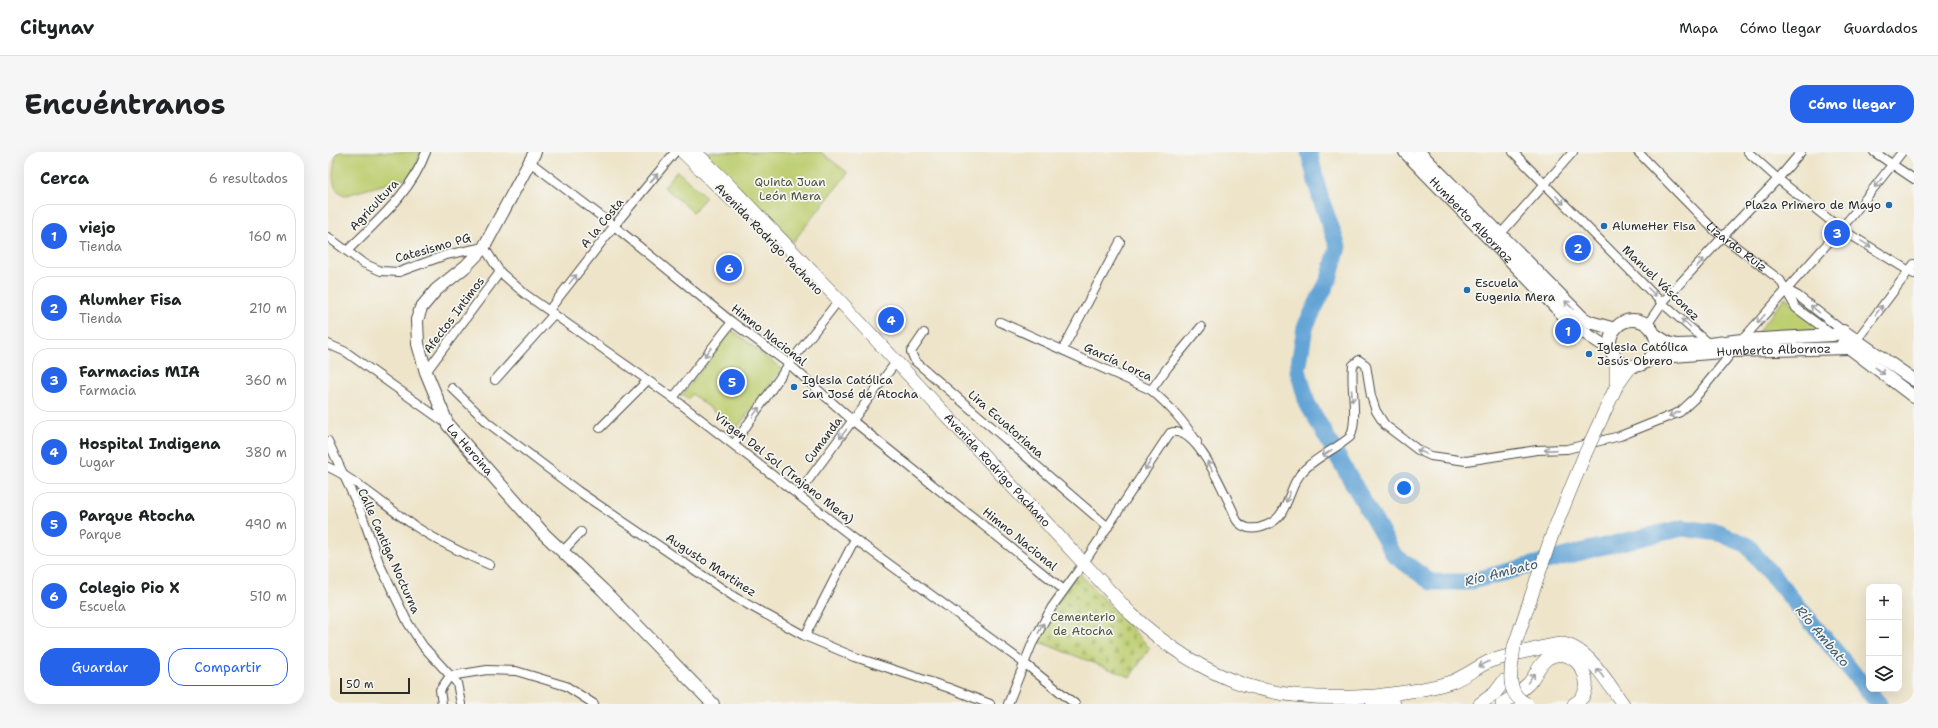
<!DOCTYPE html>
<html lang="es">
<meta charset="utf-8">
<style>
body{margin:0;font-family:"Shantell Sans",sans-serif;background:#f6f6f6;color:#202124}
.controls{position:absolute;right:12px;bottom:12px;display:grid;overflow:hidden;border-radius:8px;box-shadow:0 4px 16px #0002}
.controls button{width:36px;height:36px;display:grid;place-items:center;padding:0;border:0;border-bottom:1px solid #e0e0e0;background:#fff;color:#202124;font:20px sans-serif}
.scale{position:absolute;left:12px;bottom:10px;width:70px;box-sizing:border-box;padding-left:4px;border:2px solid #2b2b2b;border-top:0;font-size:11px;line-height:14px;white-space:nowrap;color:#2b2b2b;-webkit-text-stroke:3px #f6f6f2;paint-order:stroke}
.you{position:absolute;left:1076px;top:336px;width:14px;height:14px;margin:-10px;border:3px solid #fff;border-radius:50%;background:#1a73e8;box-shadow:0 0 0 6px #1a73e833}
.badge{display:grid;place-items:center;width:26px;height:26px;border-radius:50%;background:#2563eb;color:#fff;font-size:13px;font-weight:700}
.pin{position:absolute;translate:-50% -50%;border:2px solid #fff;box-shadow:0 1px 4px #0006}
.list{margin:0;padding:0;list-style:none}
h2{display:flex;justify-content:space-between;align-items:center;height:52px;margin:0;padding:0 16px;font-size:17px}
h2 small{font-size:13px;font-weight:400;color:#757577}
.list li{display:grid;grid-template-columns:26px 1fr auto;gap:12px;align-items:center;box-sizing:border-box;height:64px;margin:0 8px 8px;padding:0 8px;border:1px solid #e0e0e0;border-radius:16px}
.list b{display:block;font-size:15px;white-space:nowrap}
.list p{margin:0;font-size:13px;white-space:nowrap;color:#757577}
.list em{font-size:13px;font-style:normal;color:#757577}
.actions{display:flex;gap:8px;padding:12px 16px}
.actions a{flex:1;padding:9px 0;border:1px solid #2563eb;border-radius:16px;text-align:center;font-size:14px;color:#2563eb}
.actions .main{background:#2563eb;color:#fff}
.icon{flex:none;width:22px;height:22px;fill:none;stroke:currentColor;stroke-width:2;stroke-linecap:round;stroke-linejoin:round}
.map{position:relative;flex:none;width:1586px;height:552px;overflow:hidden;border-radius:16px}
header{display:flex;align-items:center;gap:24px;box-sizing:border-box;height:56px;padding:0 20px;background:#fff;border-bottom:1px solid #e0e0e0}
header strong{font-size:19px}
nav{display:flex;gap:22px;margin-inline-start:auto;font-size:14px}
.intro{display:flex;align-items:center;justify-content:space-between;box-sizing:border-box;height:96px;padding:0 24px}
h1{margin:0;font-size:28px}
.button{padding:10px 18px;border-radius:16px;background:#2563eb;color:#fff;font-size:14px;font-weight:700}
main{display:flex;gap:24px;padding:0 24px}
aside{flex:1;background:#fff;border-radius:16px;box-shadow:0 4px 16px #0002}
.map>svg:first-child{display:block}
.green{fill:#bece71;stroke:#747c4e}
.cemetery{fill:url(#cemetery-stones);stroke:#747c4e}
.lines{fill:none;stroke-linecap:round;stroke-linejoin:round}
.river{stroke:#63a4d6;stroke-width:17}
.street-casing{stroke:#484743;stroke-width:10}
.secondary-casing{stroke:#484743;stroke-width:14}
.primary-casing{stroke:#484743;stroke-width:14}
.street{stroke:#fff;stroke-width:8}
.secondary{stroke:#fff;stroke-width:12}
.primary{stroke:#fff;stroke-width:13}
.primary-bridge-casing{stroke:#484743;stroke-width:14;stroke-linecap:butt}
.primary-bridge{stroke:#fff;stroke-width:13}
.oneway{stroke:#a0a0a0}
.poi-dot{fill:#1f6fb2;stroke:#f6f6f2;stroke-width:1.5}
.labels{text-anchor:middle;stroke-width:3.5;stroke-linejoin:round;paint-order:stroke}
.park-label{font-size:12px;fill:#50543c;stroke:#f6f6f2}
.street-label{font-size:12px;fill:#2b2b2b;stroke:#f6f6f2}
.poi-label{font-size:12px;fill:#2b2b2b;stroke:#f6f6f2;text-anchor:start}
.water-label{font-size:13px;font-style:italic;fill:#415b6f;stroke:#f6f6f2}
</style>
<header>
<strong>Citynav</strong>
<nav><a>Mapa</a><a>Cómo llegar</a><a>Guardados</a></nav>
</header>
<div class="intro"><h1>Encuéntranos</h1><a class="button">Cómo llegar</a></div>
<main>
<aside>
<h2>Cerca<small>6 resultados</small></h2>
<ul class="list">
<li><span class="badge">1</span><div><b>viejo</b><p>Tienda</p></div><em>160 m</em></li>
<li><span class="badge">2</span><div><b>Alumher Fisa</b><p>Tienda</p></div><em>210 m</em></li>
<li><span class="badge">3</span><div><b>Farmacias MIA</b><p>Farmacia</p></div><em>360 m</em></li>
<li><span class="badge">4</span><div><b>Hospital Indigena</b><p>Lugar</p></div><em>380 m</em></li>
<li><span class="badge">5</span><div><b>Parque Atocha</b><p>Parque</p></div><em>490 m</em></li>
<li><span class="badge">6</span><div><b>Colegio Pio X</b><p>Escuela</p></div><em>510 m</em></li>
</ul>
<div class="actions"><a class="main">Guardar</a><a>Compartir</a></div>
</aside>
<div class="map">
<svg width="1586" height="552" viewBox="0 0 1586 552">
<defs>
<pattern id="cemetery-stones" width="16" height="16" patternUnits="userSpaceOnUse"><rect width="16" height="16" fill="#bece71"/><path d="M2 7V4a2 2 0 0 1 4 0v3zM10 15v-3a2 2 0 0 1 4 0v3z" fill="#a3b162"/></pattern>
</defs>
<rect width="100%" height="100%" fill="#f6f6f2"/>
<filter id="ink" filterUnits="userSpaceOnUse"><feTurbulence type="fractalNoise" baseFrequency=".025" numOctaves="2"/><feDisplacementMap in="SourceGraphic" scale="8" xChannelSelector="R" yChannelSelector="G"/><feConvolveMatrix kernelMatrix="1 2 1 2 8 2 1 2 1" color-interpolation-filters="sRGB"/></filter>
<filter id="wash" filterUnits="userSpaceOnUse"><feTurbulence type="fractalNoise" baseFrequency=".012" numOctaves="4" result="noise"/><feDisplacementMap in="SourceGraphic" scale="16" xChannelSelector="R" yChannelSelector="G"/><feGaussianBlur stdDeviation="0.9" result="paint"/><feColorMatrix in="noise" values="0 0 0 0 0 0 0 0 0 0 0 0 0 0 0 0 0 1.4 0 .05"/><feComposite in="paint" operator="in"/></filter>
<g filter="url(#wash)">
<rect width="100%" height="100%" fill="#eee4c9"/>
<path class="green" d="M 9,0 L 93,0 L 83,25 L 18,43 C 0,40 5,16 9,0 Z
M 373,0 L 493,0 L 520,21 L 465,90 Z
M 349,19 L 378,45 L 365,60 L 336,35 Z
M 1457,145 L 1495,178 L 1429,181 Z
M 404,178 L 454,217 L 405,281 L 399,276 L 402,272 L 364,242 L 360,247 L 354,243 Z"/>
<path class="cemetery" d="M 750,420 L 822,496 L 802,525 L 709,489 L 737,438 Z"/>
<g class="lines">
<path class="river" d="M 981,0 L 992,45 L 1010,95 L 1001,127 L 977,175 L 970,218 L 979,251 L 1066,403 L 1103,430 L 1140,430 L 1268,396 L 1355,376 L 1391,381 L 1419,393 L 1551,552"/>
</g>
</g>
<g filter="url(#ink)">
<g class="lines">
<g class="street-casing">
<g id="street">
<path d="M 1185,0 L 1334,151 L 1381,192"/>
<path id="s1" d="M 1310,0 L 1387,79 L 1452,128 L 1468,156 L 1505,183"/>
<path d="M 1420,0 L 1450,27 L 1513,77 L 1586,122"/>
<path d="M 1546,0 L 1586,27"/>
<path d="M 202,10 L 286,74 L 404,170 L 461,212 L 525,269 L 736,438"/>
<path d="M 0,85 L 35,111 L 53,119 L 71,120 L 118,103 L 156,95 L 172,120 L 197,142 L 345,246 L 527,387 L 696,511 L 747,552"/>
<path d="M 1169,86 L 1245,0"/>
<path d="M 19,99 C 49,69 83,41 98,0"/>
<path d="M 1459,138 L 1470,144 L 1515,179"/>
<path d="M 221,158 L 286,74 L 347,0"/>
<path d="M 672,170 L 823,238 C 843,255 855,269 869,290"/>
<path d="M 1319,173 L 1334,151 L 1403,76 L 1450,27 L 1473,0"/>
<path d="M 596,181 L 583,200 L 587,209 L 780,375"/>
<path d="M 1528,189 L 1586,112"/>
<path d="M 0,192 L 18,200 L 119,272"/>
<path d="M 735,197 L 792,90"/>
<path d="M 98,220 L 172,120"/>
<path d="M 167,228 L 226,162"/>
<path d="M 124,236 L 160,271 L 250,339 L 408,446 L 477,484 L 527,505 L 621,536 L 662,552"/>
<path d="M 823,238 L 840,215 L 873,175"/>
<path d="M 345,246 L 404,170"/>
<path d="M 272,276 L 319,229"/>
<path d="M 0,289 L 34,363 L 52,413 L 80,471 L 95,494 L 129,531 L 133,552"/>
<path d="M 406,292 L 461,212 L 511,148"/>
<path d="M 0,315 C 26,326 57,354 81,370 C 106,388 134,401 162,413"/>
<path d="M 470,342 L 568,210"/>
<path d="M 234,400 L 253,380"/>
<path d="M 477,484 L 527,387"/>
<path d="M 114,552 L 112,538 L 122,524 L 159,518 L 188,519 L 238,534 L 266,552"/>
<path d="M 680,552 L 704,492 L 724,455 L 755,412 L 842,281 C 868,271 896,341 905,359 C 907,367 910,373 920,376 C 932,378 948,371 954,360 C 963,345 964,329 977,317 C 990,304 1008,297 1022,285 C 1031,267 1022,234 1025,213 L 1031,208 L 1038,213 L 1043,244 L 1048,259 L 1057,273 L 1090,298 L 1103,304 L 1138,309 L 1209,298 L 1239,297 L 1292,284 L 1352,260 L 1367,246 L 1414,188 L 1523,65 L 1574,0"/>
</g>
</g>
<g class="secondary-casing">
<g id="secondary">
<path id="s2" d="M 207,0 L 156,95 L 138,114 L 108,138 L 93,156 L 89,168 L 90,192 L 98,220 L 120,273 L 216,382 L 275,438 L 385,552"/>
<path id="s3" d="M 1077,0 L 1246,174 L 1283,198"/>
<path d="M 1091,0 L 1255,166 L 1262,170 L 1287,177"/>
<circle cx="1305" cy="191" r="23"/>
<path d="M 1326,182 L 1340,191 L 1349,193 L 1381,192 L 1414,188 L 1505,183 L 1515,179 L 1586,228"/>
<path d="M 1515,191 L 1586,245"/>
<path id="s4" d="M 1322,206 L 1405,199 L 1521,196"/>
</g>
</g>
<g class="primary-casing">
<g id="primary">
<path d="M 355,0 L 405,49"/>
<path id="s5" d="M 367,0 L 397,29 L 511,148 L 803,462 C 878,531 943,552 1046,544 C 1071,541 1098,538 1123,530 C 1136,525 1148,516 1160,510 C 1167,507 1228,491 1234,492 C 1260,495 1281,533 1295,552"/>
<path d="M 1286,203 L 1288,213 L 1288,235"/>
<path d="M 1288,235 L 1303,214"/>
<path d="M 1186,495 L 1224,383 L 1257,302"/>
<path d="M 1044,549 L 1066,552"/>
<path d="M 1152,552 L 1167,541 L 1176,529"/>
<path d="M 1174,552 C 1183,546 1194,538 1201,531 C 1208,523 1211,512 1220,506 C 1247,489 1275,537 1246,552"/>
</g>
</g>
<use href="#street" class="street"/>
<use href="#secondary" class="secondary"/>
<use href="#primary" class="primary"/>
<g class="primary-bridge-casing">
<path id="primary-bridge" d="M 1257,302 L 1288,235
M 1186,495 C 1184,515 1175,541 1199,552"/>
</g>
<use href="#primary-bridge" class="primary-bridge"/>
</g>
<defs><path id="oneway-shaft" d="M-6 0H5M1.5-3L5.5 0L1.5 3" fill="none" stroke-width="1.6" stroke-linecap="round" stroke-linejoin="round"/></defs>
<g class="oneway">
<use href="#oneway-shaft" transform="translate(326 26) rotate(-50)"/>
<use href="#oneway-shaft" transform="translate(1550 31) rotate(128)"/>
<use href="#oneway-shaft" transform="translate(1232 48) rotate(45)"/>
<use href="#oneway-shaft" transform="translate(1538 92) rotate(32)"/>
<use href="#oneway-shaft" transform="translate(1372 111) rotate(-47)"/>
<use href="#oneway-shaft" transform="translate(245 127) rotate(-52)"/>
<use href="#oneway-shaft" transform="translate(1324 140) rotate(45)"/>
<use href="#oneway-shaft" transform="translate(1241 153) rotate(-135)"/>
<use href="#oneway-shaft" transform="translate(1487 157) rotate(-141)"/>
<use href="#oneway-shaft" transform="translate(1551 158) rotate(-53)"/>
<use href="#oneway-shaft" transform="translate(1433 167) rotate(132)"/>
<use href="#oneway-shaft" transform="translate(1358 171) rotate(-138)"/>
<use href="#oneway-shaft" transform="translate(380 200) rotate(128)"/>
<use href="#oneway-shaft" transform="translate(1552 219) rotate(37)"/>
<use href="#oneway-shaft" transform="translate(1024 244) rotate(86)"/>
<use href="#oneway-shaft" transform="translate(428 260) rotate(-55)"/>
<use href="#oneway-shaft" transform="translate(1346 262) rotate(155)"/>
<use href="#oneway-shaft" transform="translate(515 282) rotate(127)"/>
<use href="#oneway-shaft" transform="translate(1222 298) rotate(179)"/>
<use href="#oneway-shaft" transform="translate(1094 300) rotate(-155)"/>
<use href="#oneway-shaft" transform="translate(999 301) rotate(146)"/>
<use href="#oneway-shaft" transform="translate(820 313) rotate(123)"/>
<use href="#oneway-shaft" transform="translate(882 314) rotate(-117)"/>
<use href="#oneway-shaft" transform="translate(960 345) rotate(110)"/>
<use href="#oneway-shaft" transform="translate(713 476) rotate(-62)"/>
<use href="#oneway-shaft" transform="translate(1156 512) rotate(152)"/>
<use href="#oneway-shaft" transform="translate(1272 521) rotate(-127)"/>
<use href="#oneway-shaft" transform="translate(1203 526) rotate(-55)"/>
</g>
</g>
<g class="poi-dot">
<circle cx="1561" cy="53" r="4"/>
<circle cx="1276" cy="74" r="4"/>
<circle cx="1139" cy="138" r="4"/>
<circle cx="1261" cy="202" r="4"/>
<circle cx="466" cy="235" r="4"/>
</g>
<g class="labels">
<g class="park-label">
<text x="462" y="34">Quinta Juan<tspan x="462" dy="14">León Mera</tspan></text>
<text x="755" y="469">Cementerio<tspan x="755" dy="14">de Atocha</tspan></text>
</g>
<g class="street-label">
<text transform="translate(46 53) rotate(-47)" y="4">Agricultura</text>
<text dy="4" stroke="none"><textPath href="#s3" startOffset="95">Humberto Albornoz</textPath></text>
<text transform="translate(274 71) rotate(-51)" y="4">A la Costa</text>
<text transform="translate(441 87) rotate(46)" y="4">Avenida Rodrigo Pachano</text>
<text dy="4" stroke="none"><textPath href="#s1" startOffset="137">Lizardo Ruiz</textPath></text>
<text transform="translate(105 96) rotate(-16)" y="4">Catesismo PG</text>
<text transform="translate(1333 131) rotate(44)" y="4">Manuel Vásconez</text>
<text transform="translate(126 163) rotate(-53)" y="4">Afectos Intimos</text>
<text transform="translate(441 183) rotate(38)" y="4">Himno Nacional</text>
<text dy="4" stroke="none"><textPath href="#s4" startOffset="124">Humberto Albornoz</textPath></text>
<text transform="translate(790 210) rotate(25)" y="4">García Lorca</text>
<text transform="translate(678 272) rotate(41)" y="4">Lira Ecuatoriana</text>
<text transform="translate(495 288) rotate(-53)" y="4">Cumanda</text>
<text dy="4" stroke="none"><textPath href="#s2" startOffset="352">La Heroina</textPath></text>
<text transform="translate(456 316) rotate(38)" y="4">Virgen Del Sol (Trajano Mera)</text>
<text dy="4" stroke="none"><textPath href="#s5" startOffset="439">Avenida Rodrigo Pachano</textPath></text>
<text transform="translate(692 387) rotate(39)" y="4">Himno Nacional</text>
<text transform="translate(61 399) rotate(66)" y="4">Calle Cantiga Nocturna</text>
<text transform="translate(383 413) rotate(33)" y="4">Augusto Martinez</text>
</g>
<g class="poi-label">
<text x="1553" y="57" text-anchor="end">Plaza Primero de Mayo</text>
<text x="1284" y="78">AlumeHer Fisa</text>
<text x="1147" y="135">Escuela<tspan x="1147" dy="14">Eugenia Mera</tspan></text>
<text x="1269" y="199">Iglesia Católica<tspan x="1269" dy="14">Jesús Obrero</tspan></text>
<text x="474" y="232">Iglesia Católica<tspan x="474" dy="14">San José de Atocha</tspan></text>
</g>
<g class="water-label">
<text transform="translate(1173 420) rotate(-14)" y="5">Río Ambato</text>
<text transform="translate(1495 484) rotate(50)" y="5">Río Ambato</text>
</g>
</g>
</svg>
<div class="controls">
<button>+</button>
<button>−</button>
<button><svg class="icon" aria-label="layers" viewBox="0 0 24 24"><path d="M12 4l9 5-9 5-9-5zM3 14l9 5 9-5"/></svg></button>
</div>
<div class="scale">50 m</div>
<div class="you"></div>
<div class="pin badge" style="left:1240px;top:179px">1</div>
<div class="pin badge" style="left:1250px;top:96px">2</div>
<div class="pin badge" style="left:1509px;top:81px">3</div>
<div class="pin badge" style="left:563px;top:168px">4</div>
<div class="pin badge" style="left:404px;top:230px">5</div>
<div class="pin badge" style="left:401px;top:116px">6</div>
</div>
</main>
